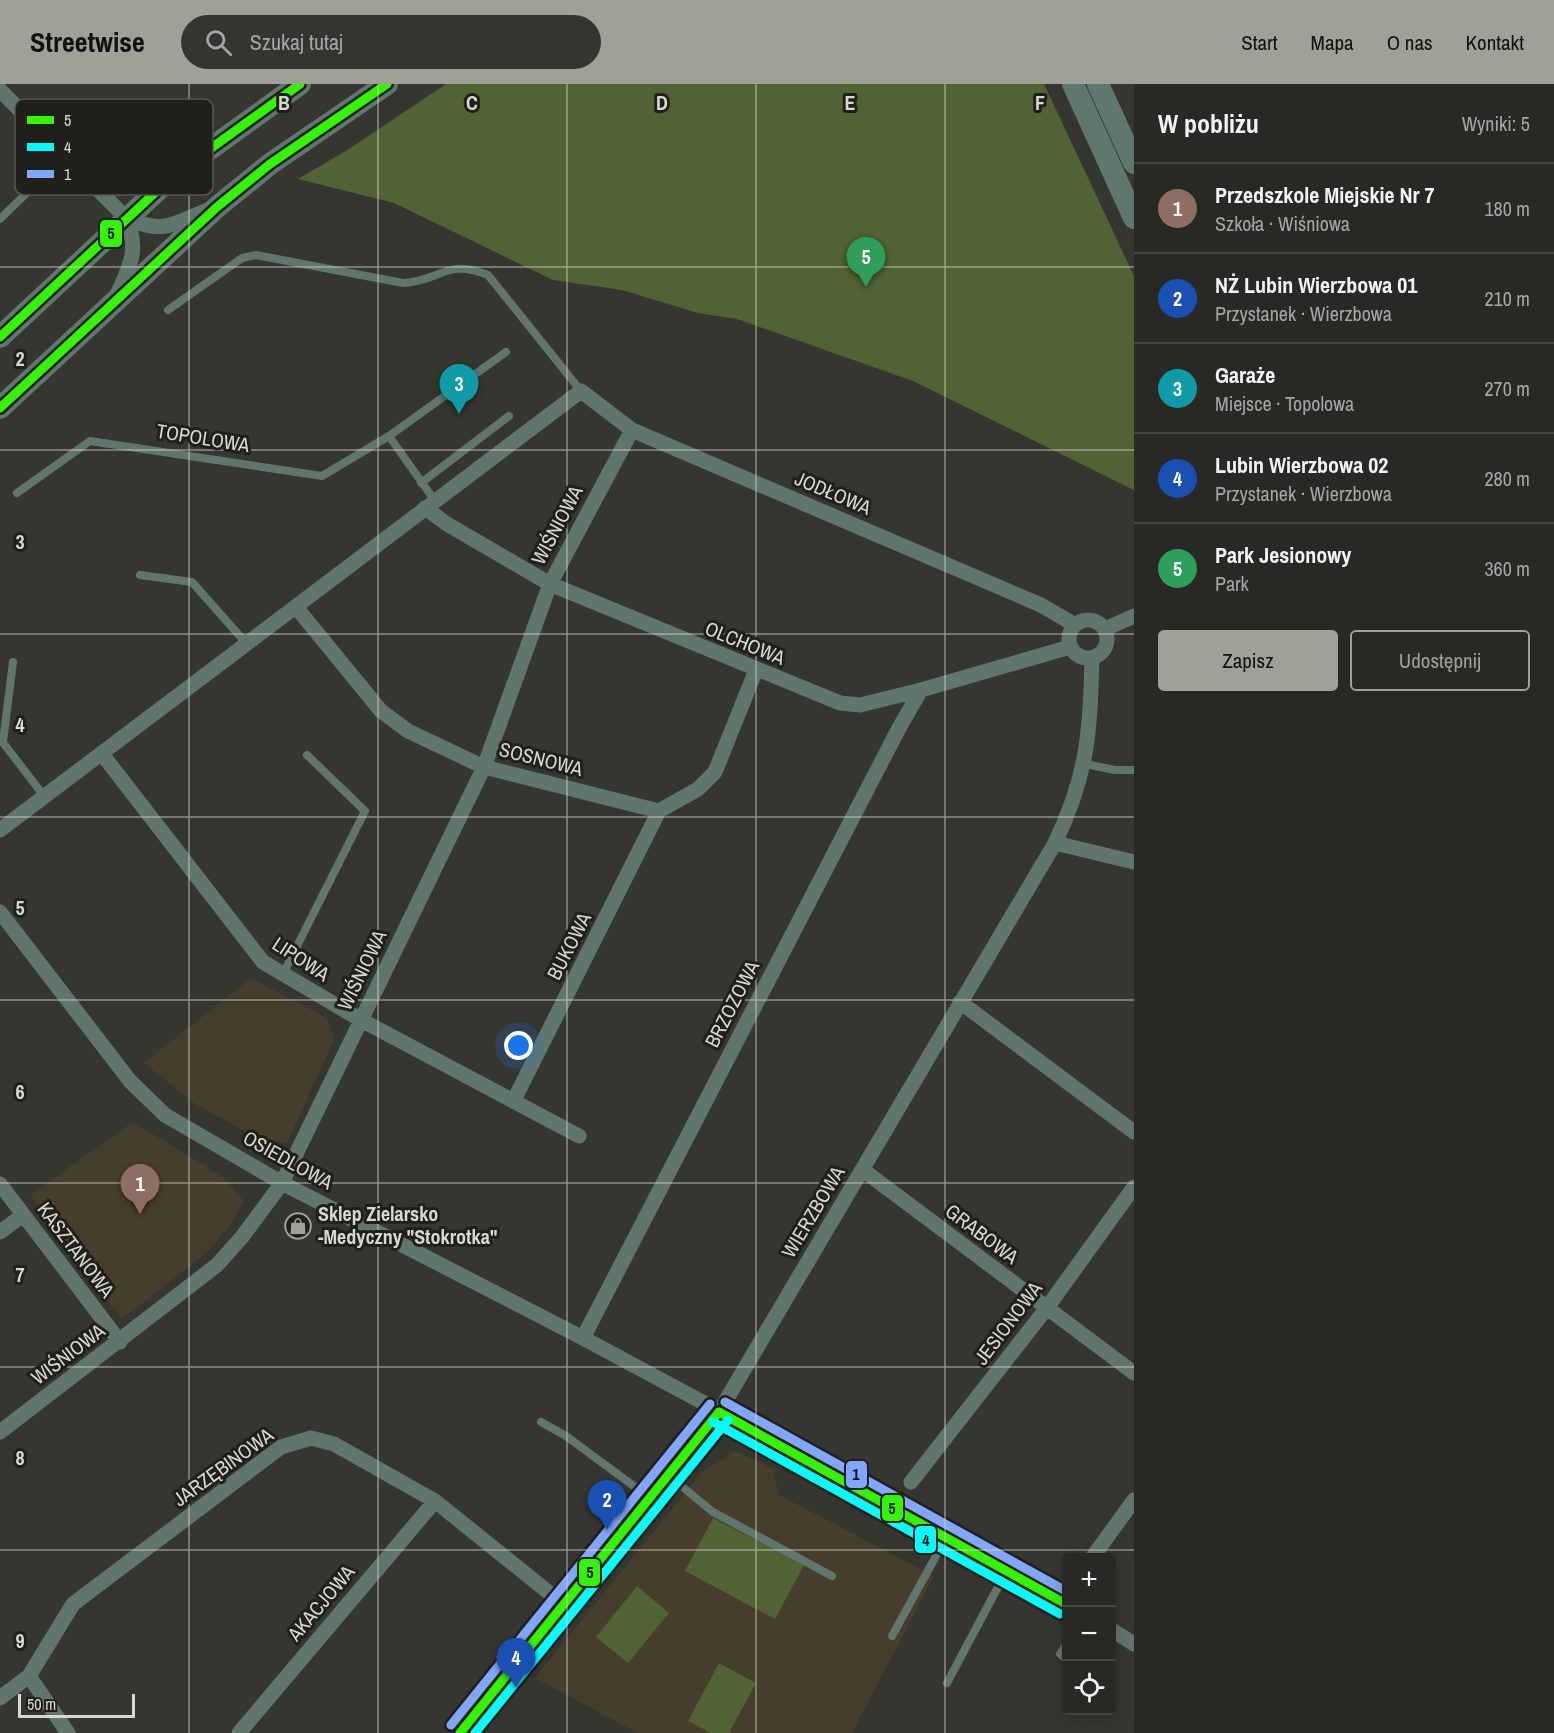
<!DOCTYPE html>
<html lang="pl">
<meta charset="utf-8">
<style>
body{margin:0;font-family:"Archivo Narrow",sans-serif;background:#343431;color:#f1f3f6}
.controls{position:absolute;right:18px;bottom:18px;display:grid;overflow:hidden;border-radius:6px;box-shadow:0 3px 15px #0003}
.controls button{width:54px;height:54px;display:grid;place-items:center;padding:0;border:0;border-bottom:2px solid #444441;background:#282824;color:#f1f3f6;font:30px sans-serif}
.scale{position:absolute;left:18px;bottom:15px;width:117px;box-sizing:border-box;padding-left:6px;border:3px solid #d9d8d0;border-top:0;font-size:16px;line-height:21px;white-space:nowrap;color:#d9d8d0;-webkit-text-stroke:4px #201f1a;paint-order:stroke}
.you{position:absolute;left:519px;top:962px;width:21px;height:21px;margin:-15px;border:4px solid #fff;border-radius:50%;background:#1a73e8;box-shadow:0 0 0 9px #1a73e833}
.badge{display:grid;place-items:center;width:39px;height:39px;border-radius:50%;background:#a09f98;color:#fff;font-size:20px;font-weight:700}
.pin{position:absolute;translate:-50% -50px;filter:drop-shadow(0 2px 3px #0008)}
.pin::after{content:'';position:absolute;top:32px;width:21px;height:18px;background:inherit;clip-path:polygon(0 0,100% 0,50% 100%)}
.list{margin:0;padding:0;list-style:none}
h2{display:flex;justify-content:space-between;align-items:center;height:78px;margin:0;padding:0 24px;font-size:26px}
h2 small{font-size:20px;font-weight:400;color:#a5a6a6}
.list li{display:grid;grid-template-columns:39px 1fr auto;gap:18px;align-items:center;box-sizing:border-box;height:90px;padding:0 24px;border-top:2px solid #444441}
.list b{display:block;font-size:22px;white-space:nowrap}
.list p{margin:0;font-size:20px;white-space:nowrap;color:#a5a6a6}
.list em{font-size:20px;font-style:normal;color:#a5a6a6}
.actions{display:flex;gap:12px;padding:18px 24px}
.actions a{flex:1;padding:14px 0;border:2px solid #a09f98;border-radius:6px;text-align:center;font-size:21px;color:#a09f98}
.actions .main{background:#a09f98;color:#111}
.icon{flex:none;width:33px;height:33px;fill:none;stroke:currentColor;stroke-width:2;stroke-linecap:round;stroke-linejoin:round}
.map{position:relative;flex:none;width:1134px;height:1649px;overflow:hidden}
header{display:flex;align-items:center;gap:36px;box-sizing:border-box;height:84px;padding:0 30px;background:#a09f98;color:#111}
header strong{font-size:28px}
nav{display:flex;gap:33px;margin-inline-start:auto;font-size:21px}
.search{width:420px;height:54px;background:#343431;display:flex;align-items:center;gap:15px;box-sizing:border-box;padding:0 21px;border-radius:33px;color:#a5a6a6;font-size:22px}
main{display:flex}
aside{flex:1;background:#282824}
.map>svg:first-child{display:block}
.education{fill:#463d2d}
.green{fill:#516234}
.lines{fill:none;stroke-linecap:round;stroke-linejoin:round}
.lane{stroke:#60766d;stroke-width:8}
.street{stroke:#60766d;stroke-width:15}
.secondary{stroke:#5f776d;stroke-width:22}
.bus-1-casing{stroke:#201f1a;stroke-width:14}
.bus-2-casing{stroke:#201f1a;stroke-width:14}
.bus-3-casing{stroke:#201f1a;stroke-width:14}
.bus-1{stroke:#33f500;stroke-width:9}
.bus-2{stroke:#0ff;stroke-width:9}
.bus-3{stroke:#80a6ff;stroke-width:9}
.grid{fill:none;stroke:#d9d8d0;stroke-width:1.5;stroke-opacity:0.55}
.labels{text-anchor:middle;stroke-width:6;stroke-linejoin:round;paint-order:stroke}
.street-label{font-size:20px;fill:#d9d8d0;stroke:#201f1a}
.poi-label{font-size:20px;font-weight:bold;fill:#d9d8d0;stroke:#201f1a;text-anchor:start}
.key{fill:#201f1a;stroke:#585651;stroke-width:1.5}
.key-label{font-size:16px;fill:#d9d8d0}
.grid-label{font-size:20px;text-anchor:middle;font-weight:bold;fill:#d9d8d0;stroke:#201f1a;stroke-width:6;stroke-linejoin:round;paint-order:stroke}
.line-badge{stroke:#201f1a;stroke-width:2}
.pale-badge-label{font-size:16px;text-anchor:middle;font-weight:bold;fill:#111}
</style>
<header>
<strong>Streetwise</strong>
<div class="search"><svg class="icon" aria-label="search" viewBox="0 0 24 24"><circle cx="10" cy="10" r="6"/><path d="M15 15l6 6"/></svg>Szukaj tutaj</div>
<nav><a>Start</a><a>Mapa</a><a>O nas</a><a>Kontakt</a></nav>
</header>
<main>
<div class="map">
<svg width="1134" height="1649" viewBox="0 0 1134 1649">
<rect width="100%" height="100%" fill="#363630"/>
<path class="education" d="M 251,894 L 327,934 L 334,956 L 287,1059 L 261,1056 L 195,1020 L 144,979 Z
M 133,1038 L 223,1093 L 244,1117 L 229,1143 L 204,1171 L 122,1235 L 30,1111 Z
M 735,1367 L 773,1385 L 779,1411 L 934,1492 L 852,1649 L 638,1649 L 535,1594 L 701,1389 Z"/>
<path class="green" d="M 446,0 L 1044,0 L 1134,192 L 1134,406 L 913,297 L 737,235 L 698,229 L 622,206 L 553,196 L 394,119 L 298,95 L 349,65 Z
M 713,1434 L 804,1481 L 775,1535 L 685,1487 Z
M 637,1502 L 669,1529 L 628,1579 L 596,1553 Z
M 719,1579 L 756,1599 L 729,1649 L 711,1649 L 688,1637 Z"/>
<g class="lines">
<path class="lane" d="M 0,135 L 35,101 L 62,70
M 168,226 L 242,174 L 256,171 L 403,199 C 442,197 445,174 488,191 L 581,307
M 389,352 L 435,417
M 421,399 L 509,332
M 17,409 L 90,357 L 322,392 L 389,352 L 506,268
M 140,491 L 192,498 L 246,559
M 1,656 L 44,712
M 3,658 L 13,578
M 1085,680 L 1115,686 L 1134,686
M 282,892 L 365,727 L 307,671
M 541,1338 L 566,1352 L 650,1414
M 668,1391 L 713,1428 L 832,1492
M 892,1552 L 947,1452
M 1066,1561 L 1060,1570 L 1066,1575
M 947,1599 L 1007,1486"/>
<path class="street" d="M 0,6 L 126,134 C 165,151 172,140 208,126
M 117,211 C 130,181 140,166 126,134
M 425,424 L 447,440 L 550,500 L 840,619 L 860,621 L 921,606 L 1070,563
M 296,523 L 381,627 L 408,647 L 484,683 L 659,727 L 698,705 L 715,688 L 756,586
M1069 555a19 19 0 1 1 38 0a19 19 0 1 1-38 0Z
M 1105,545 L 1134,532
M 102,670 L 263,878 L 361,936 L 579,1052
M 0,746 L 581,307 L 632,346 L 1041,521 L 1075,541
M 1055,759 L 1134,778
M 0,828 L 130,997 L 165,1031 L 282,1099 L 583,1254 L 769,1354 L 1066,1520
M 960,918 L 1134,1048
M 514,1016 L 659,727
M 863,1086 L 1134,1289
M 0,1100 L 120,1258
M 0,1148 L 23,1131
M 583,1254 L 899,644 L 921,606
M 0,1348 L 217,1181 L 242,1153 L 282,1099 L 484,683 L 550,500 L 632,346
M 911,1398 L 1046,1225 L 1134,1103
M 1092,1474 L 1134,1416
M 1112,1546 L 1134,1560
M 29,1592 L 68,1649
M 0,1614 L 29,1592 L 73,1520 L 281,1363 L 311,1354 L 334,1360 L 435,1417 L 563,1520
M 239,1649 L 435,1417
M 460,1649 L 719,1328 L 1055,759 C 1088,690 1090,648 1092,574"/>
<path class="secondary" d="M 1073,0 L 1134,134
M 1098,0 L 1134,79
M 0,253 L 174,91 L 300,0
M 0,324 L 217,123 L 270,80 L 387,0"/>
<g class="bus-1-casing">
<path id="bus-1" d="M 0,253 L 174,91 L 300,0
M 0,324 L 217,123 L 270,80 L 387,0
M 719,1328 L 1066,1520
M 460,1649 L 719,1328"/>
</g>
<g class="bus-2-casing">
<path id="bus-2" d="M 713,1338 L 1060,1530
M 475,1649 L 728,1336"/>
</g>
<g class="bus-3-casing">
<path id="bus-3" d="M 725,1318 L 1066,1507
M 451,1641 L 710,1320"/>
</g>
<use href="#bus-1" class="bus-1"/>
<use href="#bus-2" class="bus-2"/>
<use href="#bus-3" class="bus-3"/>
</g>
<path class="grid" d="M 189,0 L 189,1649M 378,0 L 378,1649M 567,0 L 567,1649M 756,0 L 756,1649M 945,0 L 945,1649M 0,183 L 1134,183M 0,366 L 1134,366M 0,550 L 1134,550M 0,733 L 1134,733M 0,916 L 1134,916M 0,1099 L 1134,1099M 0,1283 L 1134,1283M 0,1466 L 1134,1466"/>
<defs>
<g id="shop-ring" transform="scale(1.35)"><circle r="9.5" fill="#201f1a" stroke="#a09f98" stroke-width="1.5"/><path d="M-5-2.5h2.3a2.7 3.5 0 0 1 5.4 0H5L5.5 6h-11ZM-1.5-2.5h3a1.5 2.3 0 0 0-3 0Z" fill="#a09f98"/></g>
</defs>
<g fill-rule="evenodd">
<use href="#shop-ring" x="298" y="1142"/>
</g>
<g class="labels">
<g class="street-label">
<text transform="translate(203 354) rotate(9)" y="7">TOPOLOWA</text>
<text transform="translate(833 409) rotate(23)" y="7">JODŁOWA</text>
<text transform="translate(557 441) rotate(-62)" y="7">WIŚNIOWA</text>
<text transform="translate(745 559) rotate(22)" y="7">OLCHOWA</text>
<text transform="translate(541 675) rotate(14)" y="7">SOSNOWA</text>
<text transform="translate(569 862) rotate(-63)" y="7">BUKOWA</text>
<text transform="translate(301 875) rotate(33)" y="7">LIPOWA</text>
<text transform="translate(362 886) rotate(-64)" y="7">WIŚNIOWA</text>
<text transform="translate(732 920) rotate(-63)" y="7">BRZOZOWA</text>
<text transform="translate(288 1076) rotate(29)" y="7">OSIEDLOWA</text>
<text transform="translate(813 1128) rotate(-59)" y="7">WIERZBOWA</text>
<text transform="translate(982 1150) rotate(37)" y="7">GRABOWA</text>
<text transform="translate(76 1166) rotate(53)" y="7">KASZTANOWA</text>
<text transform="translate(1008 1239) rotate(-53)" y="7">JESIONOWA</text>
<text transform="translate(68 1270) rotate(-37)" y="7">WIŚNIOWA</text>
<text transform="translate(223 1383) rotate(-36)" y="7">JARZĘBINOWA</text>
<text transform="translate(321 1519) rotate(-50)" y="7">AKACJOWA</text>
</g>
<g class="poi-label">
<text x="318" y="1137">Sklep Zielarsko<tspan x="318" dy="23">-Medyczny "Stokrotka"</tspan></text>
</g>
</g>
<rect x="15" y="15" width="198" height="96" rx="9" class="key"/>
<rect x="27" y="32" width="27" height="8" fill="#33f500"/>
<rect x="27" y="59" width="27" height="8" fill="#0ff"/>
<rect x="27" y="86" width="27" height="8" fill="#80a6ff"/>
<g class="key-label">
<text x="64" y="42">5</text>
<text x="64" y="69">4</text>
<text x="64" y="96">1</text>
</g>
<g class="grid-label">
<text x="284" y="26">B</text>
<text x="472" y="26">C</text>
<text x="662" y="26">D</text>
<text x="850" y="26">E</text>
<text x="1040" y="26">F</text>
<text x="20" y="282">2</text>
<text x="20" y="465">3</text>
<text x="20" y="648">4</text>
<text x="20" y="831">5</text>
<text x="20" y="1015">6</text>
<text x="20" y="1198">7</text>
<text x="20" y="1381">8</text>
<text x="20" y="1564">9</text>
</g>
<g class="line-badge">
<rect x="99" y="135" width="24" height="29" rx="6" fill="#33f500"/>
<rect x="845" y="1376" width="23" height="29" rx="6" fill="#80a6ff"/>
<rect x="881" y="1410" width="23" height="28" rx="6" fill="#33f500"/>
<rect x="914" y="1441" width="23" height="29" rx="6" fill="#0ff"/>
<rect x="578" y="1474" width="23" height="29" rx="6" fill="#33f500"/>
</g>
<g class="pale-badge-label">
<text x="111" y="155">5</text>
<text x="856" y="1396">1</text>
<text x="892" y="1430">5</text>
<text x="926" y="1462">4</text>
<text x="590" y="1494">5</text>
</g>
</svg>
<div class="controls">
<button>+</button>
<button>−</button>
<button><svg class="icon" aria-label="locate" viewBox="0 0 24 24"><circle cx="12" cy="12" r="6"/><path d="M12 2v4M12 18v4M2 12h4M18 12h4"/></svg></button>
</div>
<div class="scale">50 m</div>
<div class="you"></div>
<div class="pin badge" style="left:140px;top:1130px;background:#8d6e63">1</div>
<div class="pin badge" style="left:607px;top:1446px;background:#1a4fb4">2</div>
<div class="pin badge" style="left:459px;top:330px;background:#0f9aa8">3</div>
<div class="pin badge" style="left:516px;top:1604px;background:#1a4fb4">4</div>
<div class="pin badge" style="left:866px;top:203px;background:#2e9e5b">5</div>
</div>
<aside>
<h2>W pobliżu<small>Wyniki: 5</small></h2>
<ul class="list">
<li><span class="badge" style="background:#8d6e63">1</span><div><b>Przedszkole Miejskie Nr 7</b><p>Szkoła · Wiśniowa</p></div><em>180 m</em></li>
<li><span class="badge" style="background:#1a4fb4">2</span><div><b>NŻ Lubin Wierzbowa 01</b><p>Przystanek · Wierzbowa</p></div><em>210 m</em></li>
<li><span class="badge" style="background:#0f9aa8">3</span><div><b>Garaże</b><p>Miejsce · Topolowa</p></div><em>270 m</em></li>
<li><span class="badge" style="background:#1a4fb4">4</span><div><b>Lubin Wierzbowa 02</b><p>Przystanek · Wierzbowa</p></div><em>280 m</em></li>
<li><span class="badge" style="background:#2e9e5b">5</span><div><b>Park Jesionowy</b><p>Park</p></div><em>360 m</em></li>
</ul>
<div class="actions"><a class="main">Zapisz</a><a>Udostępnij</a></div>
</aside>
</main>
